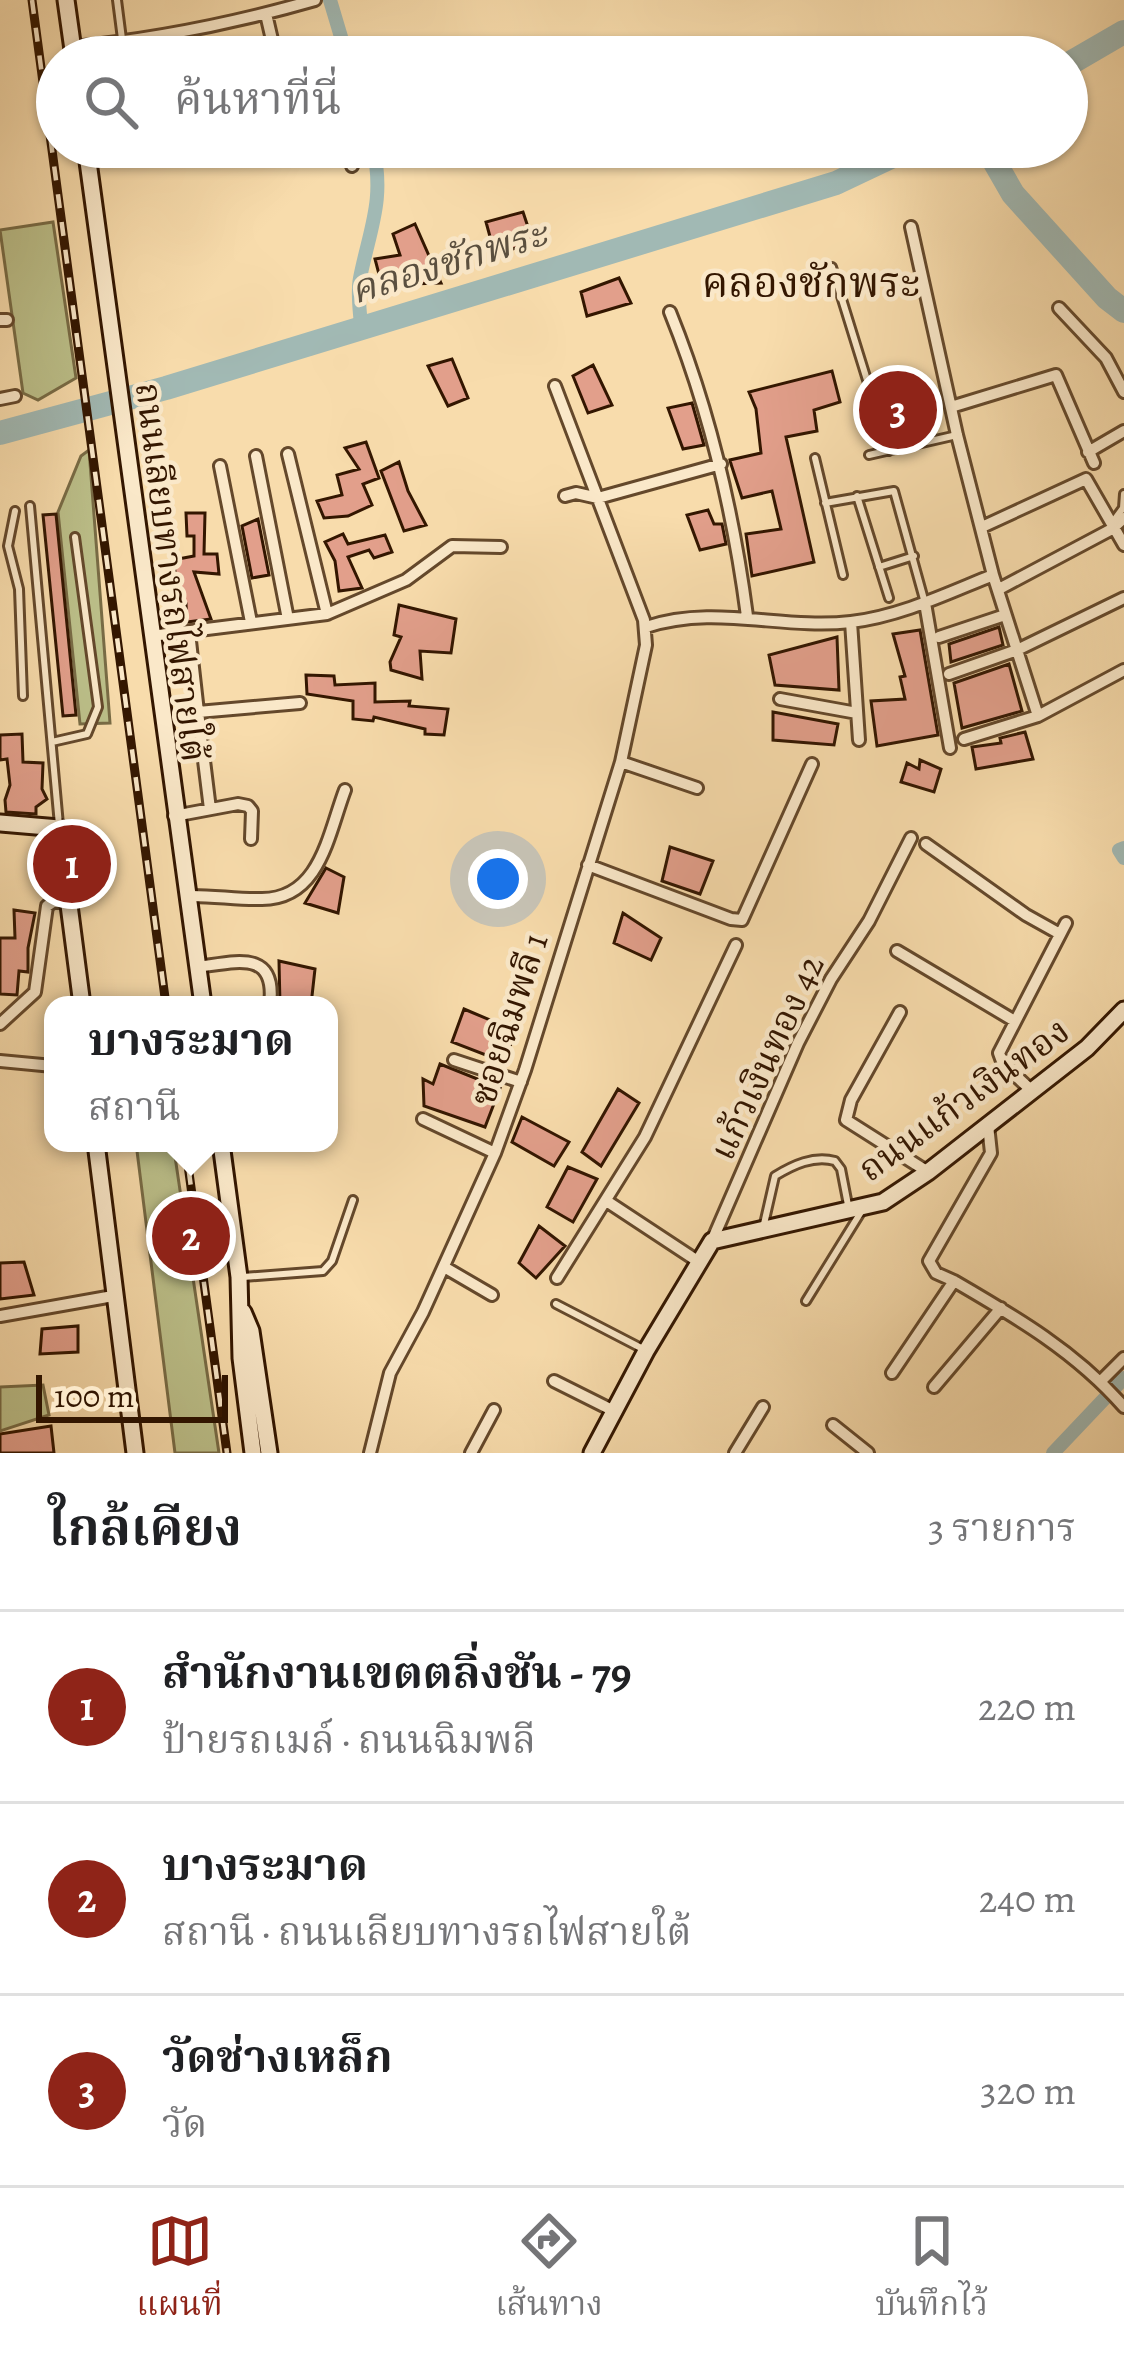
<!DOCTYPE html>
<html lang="th">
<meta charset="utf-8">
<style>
body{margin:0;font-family:Alegreya,"Noto Serif Thai",serif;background:#f2f2f2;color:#202124}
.scale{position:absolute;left:36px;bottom:30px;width:192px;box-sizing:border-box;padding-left:12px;border:6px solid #331600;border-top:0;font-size:33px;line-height:42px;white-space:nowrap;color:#331600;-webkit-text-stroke:9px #fae8c9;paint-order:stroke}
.you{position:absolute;left:498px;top:879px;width:42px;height:42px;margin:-30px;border:9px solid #fff;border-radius:50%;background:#1a73e8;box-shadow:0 0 0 18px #1a73e833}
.badge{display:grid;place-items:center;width:78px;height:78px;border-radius:50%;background:#8f2418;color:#fff;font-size:39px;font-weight:700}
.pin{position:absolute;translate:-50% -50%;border:6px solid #fff;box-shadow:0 3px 12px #0006}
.popup{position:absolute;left:44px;top:996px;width:294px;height:156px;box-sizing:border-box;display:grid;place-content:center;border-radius:24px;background:#fff;filter:drop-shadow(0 3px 9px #0005);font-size:39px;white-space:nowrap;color:#757577}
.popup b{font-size:45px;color:#202124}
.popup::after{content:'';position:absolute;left:50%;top:100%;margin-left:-24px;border:24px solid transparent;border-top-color:#fff}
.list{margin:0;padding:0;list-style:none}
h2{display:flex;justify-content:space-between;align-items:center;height:156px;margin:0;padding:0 48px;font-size:51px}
h2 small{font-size:39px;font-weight:400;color:#757577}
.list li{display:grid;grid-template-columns:78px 1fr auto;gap:36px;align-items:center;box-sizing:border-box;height:192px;padding:0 48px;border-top:3px solid #e0e0e0}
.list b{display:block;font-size:45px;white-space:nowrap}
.list p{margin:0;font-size:39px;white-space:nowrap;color:#757577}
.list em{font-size:39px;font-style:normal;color:#757577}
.icon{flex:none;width:66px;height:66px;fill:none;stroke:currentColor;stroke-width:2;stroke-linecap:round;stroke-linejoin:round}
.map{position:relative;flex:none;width:1124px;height:1453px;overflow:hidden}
.search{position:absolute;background:#fff;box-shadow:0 3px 9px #0004;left:36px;right:36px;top:36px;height:132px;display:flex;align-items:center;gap:30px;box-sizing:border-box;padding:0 42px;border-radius:66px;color:#757577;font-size:45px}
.sheet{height:732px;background:#fff}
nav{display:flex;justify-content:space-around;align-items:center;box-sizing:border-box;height:168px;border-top:3px solid #e0e0e0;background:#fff;font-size:33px;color:#757577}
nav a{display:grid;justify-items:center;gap:6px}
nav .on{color:#8f2418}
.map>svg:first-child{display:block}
.green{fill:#bcc08a;stroke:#786b45;stroke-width:3}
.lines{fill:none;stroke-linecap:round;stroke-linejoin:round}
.canal{stroke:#a1b9b4;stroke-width:14}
.river{stroke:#a1b9b4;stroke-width:24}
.building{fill:#e29f8b;stroke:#331600;stroke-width:3}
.lane-casing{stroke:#64482b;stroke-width:12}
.street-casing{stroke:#64482b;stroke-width:16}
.secondary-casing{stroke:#331600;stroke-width:21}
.lane{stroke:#fae8c9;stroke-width:6}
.street{stroke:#fae8c9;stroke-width:10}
.secondary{stroke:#fae8c9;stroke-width:15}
.rail-casing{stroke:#331600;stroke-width:9}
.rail{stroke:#fae8c9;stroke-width:4.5;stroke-dasharray:14;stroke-linecap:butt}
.labels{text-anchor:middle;stroke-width:9;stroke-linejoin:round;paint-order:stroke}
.street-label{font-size:36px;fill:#331600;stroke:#fae8c9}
.water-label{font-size:39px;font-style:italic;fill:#5a4f3f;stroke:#fae8c9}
.quarter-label{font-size:42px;fill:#331600;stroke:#fae8c9}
</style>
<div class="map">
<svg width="1124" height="1453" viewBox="0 0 1124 1453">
<rect width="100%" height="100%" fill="#f8dcac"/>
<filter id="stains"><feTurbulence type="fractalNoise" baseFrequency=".00167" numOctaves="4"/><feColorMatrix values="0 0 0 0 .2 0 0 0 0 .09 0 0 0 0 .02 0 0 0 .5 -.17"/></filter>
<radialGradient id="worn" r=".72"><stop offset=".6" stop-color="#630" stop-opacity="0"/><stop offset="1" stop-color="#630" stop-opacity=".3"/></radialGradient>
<path class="green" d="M 53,222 L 76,378 L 38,400 L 23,393 L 0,230 Z
M 89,450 L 110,723 L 80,724 L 58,512 L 81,456 Z
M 136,1143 L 173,1143 L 219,1453 L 175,1453 Z
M 43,1385 L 49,1415 L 0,1431 L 0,1387 Z"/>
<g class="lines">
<path class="canal" d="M 330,0 L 347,57
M 361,326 C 360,311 357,293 360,278 C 370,228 385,200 373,147
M 1124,848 L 1119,850 L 1124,858
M 1053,1453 L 1124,1378"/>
<path class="river" d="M 1067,65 L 1124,32
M 986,147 L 1013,194 L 1107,298 L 1124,311
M 0,433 L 166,388 L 836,183 L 912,147"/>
</g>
<path class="building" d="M 523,212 L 533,242 L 495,255 L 486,222 Z
M 415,224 L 441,283 L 410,284 L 408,276 L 381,282 L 375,259 L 400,255 L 393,234 Z
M 619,278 L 631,303 L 587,316 L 581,292 Z
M 452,359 L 468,398 L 448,406 L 428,366 Z
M 593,365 L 612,405 L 588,413 L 573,376 Z
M 832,371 L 840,402 L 814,410 L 817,431 L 786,437 L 814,562 L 752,576 L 746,534 L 781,529 L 772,491 L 742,498 L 731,464 L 730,460 L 761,453 L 756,409 L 749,392 Z
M 692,403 L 704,445 L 683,449 L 668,408 Z
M 366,442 L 379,478 L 363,484 L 372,505 L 348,516 L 324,518 L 317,501 L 342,495 L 337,475 L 359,469 L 345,448 Z
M 399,462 L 408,491 L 426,525 L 404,531 L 381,471 Z
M 708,510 L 714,524 L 722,524 L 726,544 L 700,550 L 687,515 Z
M 186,513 L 205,513 L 204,554 L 217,554 L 219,574 L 194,572 L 211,619 L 187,622 L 186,604 L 174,606 L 171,591 L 178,589 L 173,560 L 194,556 L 194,536 L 187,536 Z
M 56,514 L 76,715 L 63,716 L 43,515 Z
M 258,519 L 269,575 L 252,578 L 242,526 Z
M 343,534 L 348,544 L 385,535 L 392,552 L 374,558 L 369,550 L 348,557 L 362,588 L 339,591 L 335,561 L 325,542 Z
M 399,605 L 456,619 L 451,653 L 420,651 L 422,679 L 391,670 L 390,662 L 401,637 L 394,635 Z
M 999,627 L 1003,645 L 951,662 L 949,644 Z
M 920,630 L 938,735 L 877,746 L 871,701 L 905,699 L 900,677 L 905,676 L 893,634 Z
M 837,637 L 839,690 L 775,685 L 769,655 Z
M 1009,664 L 1022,711 L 962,728 L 954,683 Z
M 306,675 L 334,676 L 335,685 L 375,683 L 375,702 L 410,701 L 409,706 L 448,709 L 444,735 L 425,734 L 425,729 L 374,717 L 373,721 L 353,719 L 353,701 L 307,694 Z
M 773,712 L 838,724 L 834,745 L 773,740 Z
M 1025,732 L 1033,759 L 976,769 L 972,747 L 1001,743 L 1000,738 Z
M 22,734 L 23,762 L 43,763 L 42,789 L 47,799 L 36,807 L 36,814 L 6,812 L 5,800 L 10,785 L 7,759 L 0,760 L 0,735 Z
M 920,760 L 941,769 L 934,792 L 901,782 L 907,763 L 919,769 Z
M 670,847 L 713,861 L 700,894 L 662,881 Z
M 326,868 L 344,877 L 338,913 L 305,903 Z
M 14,910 L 35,913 L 28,948 L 28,972 L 19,971 L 17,995 L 0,994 L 0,938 L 15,938 Z
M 623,913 L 661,938 L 651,960 L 614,943 Z
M 279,961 L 315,969 L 311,1005 L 280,1005 Z
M 464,1009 L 516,1031 L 504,1062 L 452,1042 Z
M 440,1064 L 500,1088 L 485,1127 L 424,1106 L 423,1079 L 433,1084 Z
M 618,1089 L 639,1103 L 601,1166 L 582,1152 Z
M 522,1117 L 569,1142 L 554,1166 L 512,1142 Z
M 568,1167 L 597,1179 L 573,1222 L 547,1207 Z
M 539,1226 L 565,1246 L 536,1278 L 519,1263 Z
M 24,1262 L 34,1295 L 0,1299 L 0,1263 Z
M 78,1326 L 78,1352 L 40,1354 L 42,1329 Z
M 51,1426 L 54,1453 L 0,1453 L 0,1434 Z"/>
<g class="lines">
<g class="lane-casing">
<path id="lane" d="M 117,0 L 122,39
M 832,267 L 889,451
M 869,455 L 957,435
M 815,458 L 843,575
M 857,496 L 889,598
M 825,503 L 894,491 L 925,603
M 30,506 L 59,825
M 15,511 L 8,546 L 19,589 L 23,696
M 1112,523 L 1123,508 L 1124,494
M 879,567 L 914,556
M 52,742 L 87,734 L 98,707 L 75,537
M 764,1224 L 775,1176 C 793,1165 814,1155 835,1161 L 841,1169 L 848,1205
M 243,1277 L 323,1271 L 332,1261 L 353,1200
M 806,1301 L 861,1212
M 556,1304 L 643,1349"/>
</g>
<g class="street-casing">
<path id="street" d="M 266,14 L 276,57
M 73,47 C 156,39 235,23 315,0
M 347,147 L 352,166
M 911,227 L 957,435 L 993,575 L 1038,716
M 1059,308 L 1106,358 L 1124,392
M 670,312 C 710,411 733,510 747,616
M 0,320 L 7,320
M 0,399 L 15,396
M 951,407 L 1056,375 L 1094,463
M 1088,452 L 1124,431
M 288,454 L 327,614
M 256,456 L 288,619
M 220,466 L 251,622
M 565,496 L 576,493 L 598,498 L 721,464
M 982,527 L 1086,479 L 1124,545
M 999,589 L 1112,529 L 1124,518
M 925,603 L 950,748
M 851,622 L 859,740
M 646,627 C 716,604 781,630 851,622 C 901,616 948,593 993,575
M 189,632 L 198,712
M 151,636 L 327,614 L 406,580 L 452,546 L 501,547
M 939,637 L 1005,615
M 949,674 L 1017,650 L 1124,598
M 780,699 L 857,713
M 964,739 L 1038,716 L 1124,670
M 621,762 L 697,788
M 210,809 L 198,712 L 300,703
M 174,816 L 238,804 L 248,806 L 252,811 L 251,839
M 926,844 L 1026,915 L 1060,934
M 588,865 L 731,919 L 742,920 L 812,764
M 186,896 C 212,895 237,900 262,899 C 320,899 328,835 345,790
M 897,951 L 1013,1020
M 198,967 C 236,962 277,949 270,1005
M 900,1012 L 851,1100 L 846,1120 L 928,1172
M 0,1024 L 35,992 L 47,906 L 53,902 L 70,902
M 454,1060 L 521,1082
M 0,1061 L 53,1066
M 1031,1090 L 1003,1064 L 999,1053 L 1066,923
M 423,1119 L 495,1153
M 608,1202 L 699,1262
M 712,1241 L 798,1043 L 831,979 L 869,921 L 911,838
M 444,1267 L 492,1295
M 557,1278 L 645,1137 L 736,945
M 954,1281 C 1016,1317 1076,1352 1124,1407
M 0,1316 L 113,1296
M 892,1373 L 954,1281 L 936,1273 L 929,1261 L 991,1153 L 988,1125
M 554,1381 L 616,1412
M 1101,1381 L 1124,1358
M 934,1387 L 1001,1308
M 833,1425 L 868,1453
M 370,1453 L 390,1373 L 423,1312 L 495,1153 L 525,1070 L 621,762 L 646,645 L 644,620 L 555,386
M 471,1453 L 494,1410
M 735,1453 L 763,1407"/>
</g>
<g class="secondary-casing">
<path id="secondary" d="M 66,0 L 74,57
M 86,147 L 203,1005
M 0,823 L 59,828 L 82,1005
M 96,1143 L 135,1453
M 221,1143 L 239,1277 L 241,1358 L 253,1453
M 243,1312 L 251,1331 L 269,1453
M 592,1453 L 646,1351 L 712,1241 L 883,1202 L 928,1172 L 1087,1048 L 1124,1010"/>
</g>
<use href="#lane" class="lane"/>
<use href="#street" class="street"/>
<use href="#secondary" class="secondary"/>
<g class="rail-casing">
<path id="rail" d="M 32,0 L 166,1005
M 185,1143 L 227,1453"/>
</g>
<use href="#rail" class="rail"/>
</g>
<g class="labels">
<g class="street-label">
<text transform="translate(172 572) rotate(83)" y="13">ถนนเลียบทางรถไฟสายใต้</text>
<text transform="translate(508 1019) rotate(-72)" y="13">ซอยฉิมพลี 1</text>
<text transform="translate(766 1057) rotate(-65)" y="13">แก้วเงินทอง 42</text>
<text transform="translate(963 1099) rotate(-36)" y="13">ถนนแก้วเงินทอง</text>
</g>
<g class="water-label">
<text transform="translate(448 261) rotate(-17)" y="14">คลองชักพระ</text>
</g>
<g class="quarter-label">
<text x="811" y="297">คลองชักพระ</text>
</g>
</g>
<rect width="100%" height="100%" filter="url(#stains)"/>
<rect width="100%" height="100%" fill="url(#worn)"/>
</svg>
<div class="scale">100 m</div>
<div class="you"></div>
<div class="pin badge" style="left:72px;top:864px">1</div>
<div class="pin badge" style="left:191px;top:1236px">2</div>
<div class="popup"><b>บางระมาด</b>สถานี</div>
<div class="pin badge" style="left:898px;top:410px">3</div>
<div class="search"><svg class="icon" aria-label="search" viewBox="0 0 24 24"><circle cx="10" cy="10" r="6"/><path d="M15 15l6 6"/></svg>ค้นหาที่นี่</div>
</div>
<section class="sheet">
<h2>ใกล้เคียง<small>3 รายการ</small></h2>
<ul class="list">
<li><span class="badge">1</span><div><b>สำนักงานเขตตลิ่งชัน - 79</b><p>ป้ายรถเมล์ · ถนนฉิมพลี</p></div><em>220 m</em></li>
<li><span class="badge">2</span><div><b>บางระมาด</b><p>สถานี · ถนนเลียบทางรถไฟสายใต้</p></div><em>240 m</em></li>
<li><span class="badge">3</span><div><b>วัดช่างเหล็ก</b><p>วัด</p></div><em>320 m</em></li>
</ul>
</section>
<nav>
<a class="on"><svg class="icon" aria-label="map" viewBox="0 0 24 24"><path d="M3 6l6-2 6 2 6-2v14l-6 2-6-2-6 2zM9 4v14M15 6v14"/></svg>แผนที่</a>
<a><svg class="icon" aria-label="directions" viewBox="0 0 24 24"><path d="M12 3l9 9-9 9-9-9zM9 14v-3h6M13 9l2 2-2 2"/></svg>เส้นทาง</a>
<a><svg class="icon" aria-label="saved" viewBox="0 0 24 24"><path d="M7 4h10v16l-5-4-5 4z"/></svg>บันทึกไว้</a>
</nav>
